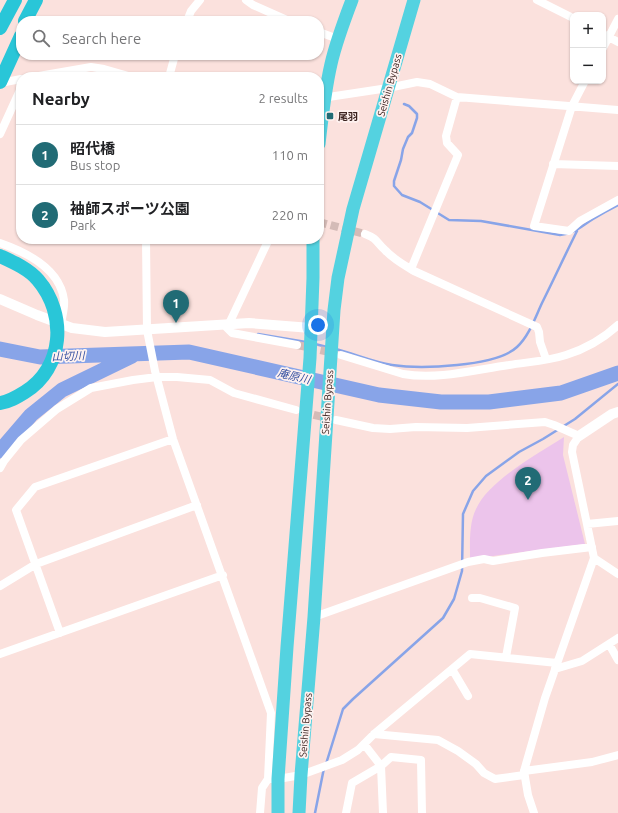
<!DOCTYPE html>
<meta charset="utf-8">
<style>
body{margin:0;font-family:Ubuntu,"Noto Sans JP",sans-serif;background:#f6f6f6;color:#202124}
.controls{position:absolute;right:12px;top:12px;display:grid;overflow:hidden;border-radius:8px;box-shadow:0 1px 3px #0004}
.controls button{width:36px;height:36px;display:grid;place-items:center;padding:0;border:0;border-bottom:1px solid #e0e0e0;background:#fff;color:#202124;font:20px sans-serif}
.you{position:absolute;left:318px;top:325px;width:14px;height:14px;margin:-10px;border:3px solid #fff;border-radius:50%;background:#1a73e8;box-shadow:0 0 0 6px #1a73e833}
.badge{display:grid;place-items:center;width:26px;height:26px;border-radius:50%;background:#216b75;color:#fff;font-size:13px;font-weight:700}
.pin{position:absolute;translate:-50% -33px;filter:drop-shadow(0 1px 2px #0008)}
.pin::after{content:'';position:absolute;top:21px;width:14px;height:12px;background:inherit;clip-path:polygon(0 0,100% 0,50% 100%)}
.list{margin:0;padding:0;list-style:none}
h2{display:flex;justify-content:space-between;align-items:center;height:52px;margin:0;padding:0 16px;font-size:17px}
h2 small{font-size:13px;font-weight:400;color:#757577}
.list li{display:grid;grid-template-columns:26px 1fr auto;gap:12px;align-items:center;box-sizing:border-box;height:60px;padding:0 16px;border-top:1px solid #e0e0e0}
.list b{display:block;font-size:15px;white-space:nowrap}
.list p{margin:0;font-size:13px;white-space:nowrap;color:#757577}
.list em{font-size:13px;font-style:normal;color:#757577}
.icon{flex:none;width:22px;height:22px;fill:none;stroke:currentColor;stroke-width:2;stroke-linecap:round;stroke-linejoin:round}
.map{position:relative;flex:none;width:618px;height:813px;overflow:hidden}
.search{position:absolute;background:#fff;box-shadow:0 1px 3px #0004;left:16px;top:16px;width:308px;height:44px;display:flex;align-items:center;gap:10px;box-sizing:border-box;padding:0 14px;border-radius:16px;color:#757577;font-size:15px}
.panel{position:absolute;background:#fff;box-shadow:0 1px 3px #0004;left:16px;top:72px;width:308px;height:172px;border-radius:16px}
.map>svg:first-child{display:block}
.green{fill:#ecc4eb}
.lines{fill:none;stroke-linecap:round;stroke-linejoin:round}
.stream{stroke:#88a4e8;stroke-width:2.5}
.river{stroke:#88a4e8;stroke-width:15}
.minor-tunnel{stroke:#d4bbb7;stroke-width:8;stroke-dasharray:8 4;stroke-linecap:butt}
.minor{stroke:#fff;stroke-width:8}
.tertiary{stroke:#fff;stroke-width:10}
.trunk{stroke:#54d2e0;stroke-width:13}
.motorway{stroke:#29c6d8;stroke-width:14}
.poi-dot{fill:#216b75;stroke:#fff2f0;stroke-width:1.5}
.labels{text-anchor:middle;stroke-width:3.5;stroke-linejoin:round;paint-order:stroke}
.street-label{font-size:10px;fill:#3a221f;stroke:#fff2f0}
.poi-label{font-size:10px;font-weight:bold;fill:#3a221f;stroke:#fff2f0;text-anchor:start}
.water-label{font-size:11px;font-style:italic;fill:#3651a2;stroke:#fff2f0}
</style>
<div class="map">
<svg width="618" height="813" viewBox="0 0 618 813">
<rect width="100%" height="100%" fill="#fbe1dd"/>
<path class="green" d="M 564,437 L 563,455 L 585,544 L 493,556 L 470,558 C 470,542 469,523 476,509 C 489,480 538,454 564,437 Z"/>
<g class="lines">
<path class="stream" d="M 404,104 L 409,106 L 417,114 L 417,118 L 412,133 L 408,137 L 403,149 L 401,160 L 394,181 L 394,186 L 402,195 L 420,202 L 449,220 L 481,221 L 560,235 C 576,233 580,227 593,219 C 601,214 610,209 618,205
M 258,334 L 306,342
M 315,344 L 327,347
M 336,349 C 355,354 373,362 392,365 C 420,369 496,367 517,347 C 529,336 535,318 542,303 C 554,279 565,255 577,231
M 326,764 L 343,709 L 353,699 L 443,618 L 454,599 L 462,571 L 463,514 L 473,491 L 486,476 L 519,452 L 543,439 L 575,419 L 618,384
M 315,813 L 324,768"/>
<path class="river" d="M 0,349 L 40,357 L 189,352 L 379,395 L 441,402 L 489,402 L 561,393 L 618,373
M 0,451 L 31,415 L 62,390 L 132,356"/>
<path class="minor-tunnel" d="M 319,222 L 365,234
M 297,345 L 334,353
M 302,412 L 331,419"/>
<path class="minor" d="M 246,0 L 253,5 L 289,21
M 537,0 L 573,18
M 187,21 L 191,11 L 200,0
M 319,32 L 338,39
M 603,34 L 618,42
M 603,48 L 618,19
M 33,77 L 91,67 L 104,69 L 132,77
M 169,77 L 175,55
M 585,81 L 572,106 L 534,226 L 569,231 L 580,221 L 618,200
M 0,83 L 21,79
M 322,98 L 388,88 L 417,82 L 430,84 L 457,97 L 618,110
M 0,134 L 21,88
M 553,164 L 618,166
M 365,234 C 378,239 376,242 385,250 C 393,259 404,265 414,271 L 537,327 L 539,332 L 540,342 L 546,359
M 146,239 L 147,330 L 155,371 L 173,439 L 271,713 L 268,779
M 269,239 L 227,328 L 232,333 L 297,345
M 0,243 C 26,252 60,269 64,300 C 65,307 62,317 61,324
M 411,269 L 458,155 L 447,143 L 446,136 L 457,97
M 341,355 L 403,374 C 437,380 474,370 509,365 C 527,362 548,361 566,355 C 585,349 603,339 618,325
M 336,420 L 373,428 L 390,429 L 416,427 L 467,428 L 545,422 L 554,425 L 579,436 L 573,445 L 572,452 L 594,558 L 545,698 L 524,771 L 528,795 L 534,813
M 0,468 L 4,461 L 21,440 L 57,409 L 91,388 L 133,380 L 157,377 L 177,377 L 210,380 L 234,393 L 296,410
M 587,524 L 618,521
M 594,558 L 618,574
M 0,586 L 36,564 L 197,505
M 472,598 L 480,598 L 515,608 L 506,657
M 314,617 L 468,562 L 484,559 L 493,561 L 542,553 L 592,547
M 60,633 L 16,510 L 35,487 L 173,439
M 609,644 L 618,660
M 0,654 L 223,575
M 452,669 L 468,696
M 555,669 L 582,661 L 618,638
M 374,734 L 438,740 L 458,751 L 476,764 L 484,773 L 495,779 L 524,775
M 364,744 L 381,766 L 383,813
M 524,771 L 592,762 L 618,755
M 260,813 L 262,788 L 268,779 L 278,779 L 301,775 L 342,760 L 358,750 L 374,734 L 470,654 L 557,663
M 346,813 L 352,783 L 381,766 L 391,757 L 421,760 L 422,813"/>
<path class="tertiary" d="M 0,299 L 37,315 L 72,328 L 105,332 L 249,323 L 311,328
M 579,436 L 612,414 L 618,412"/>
<path class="trunk" d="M 319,144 C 322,117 325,90 331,64 C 336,42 344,21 352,0
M 278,813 L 278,779 L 287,647 L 310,358 L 313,278 L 313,239
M 299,813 L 301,775 L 314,617 L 334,310 L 338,278 L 353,209 L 414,0"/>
<path class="motorway" d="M 25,21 L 36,0
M 0,28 L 15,0
M 0,82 L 21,36
M 0,256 C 13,262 29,269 38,280 C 67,314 64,368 25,392 C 17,397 9,402 0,403"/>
</g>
<rect class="poi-dot" x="326" y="112" width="8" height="8" rx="2"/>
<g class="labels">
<g class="street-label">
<text transform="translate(389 85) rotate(-74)" y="4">Seishin Bypass</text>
<text transform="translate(327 402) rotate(-86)" y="4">Seishin Bypass</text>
<text transform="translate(305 725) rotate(-85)" y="4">Seishin Bypass</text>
</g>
<g class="poi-label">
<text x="338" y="120">尾羽</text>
</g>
<g class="water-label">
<text transform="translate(68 356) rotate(-2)" y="4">山切川</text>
<text transform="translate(294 376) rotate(13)" y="4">庵原川</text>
</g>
</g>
</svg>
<div class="controls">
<button>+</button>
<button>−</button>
</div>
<div class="you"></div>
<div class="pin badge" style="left:176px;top:323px">1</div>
<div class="pin badge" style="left:528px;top:500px">2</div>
<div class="search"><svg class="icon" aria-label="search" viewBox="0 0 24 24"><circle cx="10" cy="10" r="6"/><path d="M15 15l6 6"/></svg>Search here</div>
<section class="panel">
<h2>Nearby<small>2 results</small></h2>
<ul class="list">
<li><span class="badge">1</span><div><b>昭代橋</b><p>Bus stop</p></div><em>110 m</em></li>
<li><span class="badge">2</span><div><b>袖師スポーツ公園</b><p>Park</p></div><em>220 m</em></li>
</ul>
</section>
</div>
